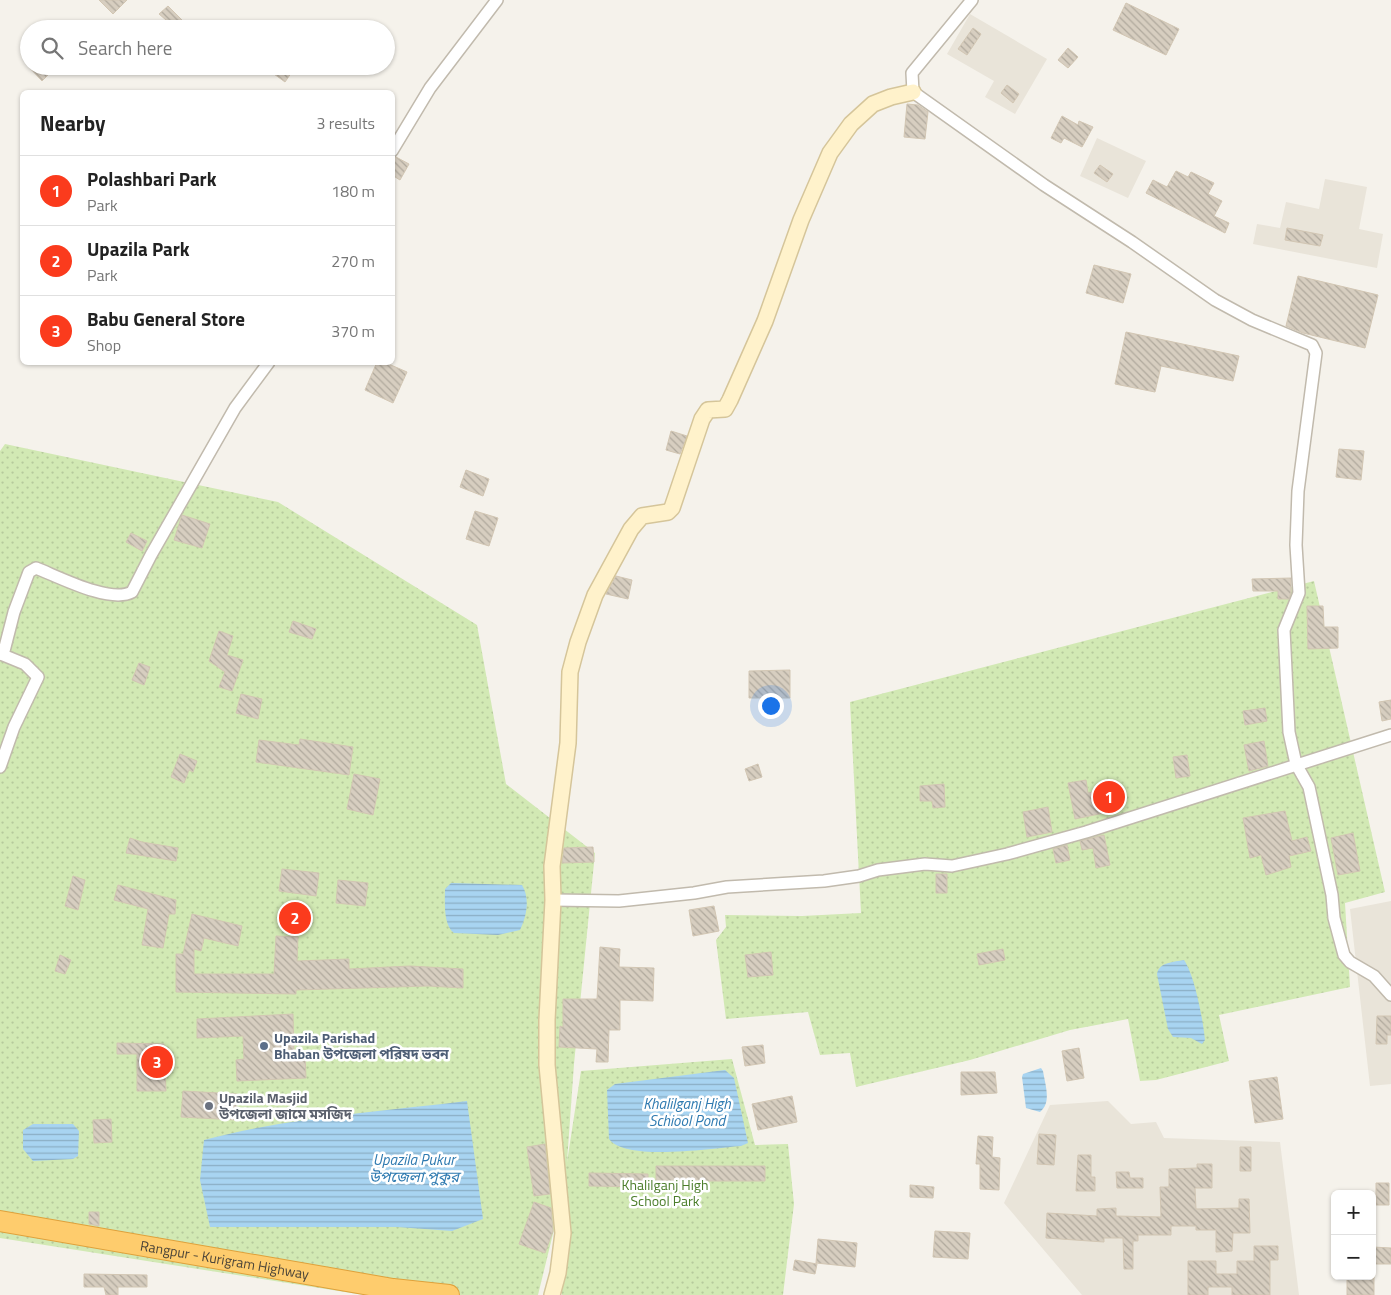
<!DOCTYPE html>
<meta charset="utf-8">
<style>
body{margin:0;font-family:"Titillium Web","Noto Sans Bengali",sans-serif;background:#f6f6f6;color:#222}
.controls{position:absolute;right:15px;bottom:15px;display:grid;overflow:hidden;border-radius:8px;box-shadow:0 1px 4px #0004}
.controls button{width:45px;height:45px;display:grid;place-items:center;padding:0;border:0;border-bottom:1px solid #e0e0e0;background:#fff;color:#222;font:25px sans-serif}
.you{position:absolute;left:770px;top:705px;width:18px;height:18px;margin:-12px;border:4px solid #fff;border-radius:50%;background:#1a73e8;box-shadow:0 0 0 8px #1a73e833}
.badge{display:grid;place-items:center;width:32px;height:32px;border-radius:50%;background:#fb3b1d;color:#fff;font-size:16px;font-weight:700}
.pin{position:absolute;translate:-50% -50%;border:2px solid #fff;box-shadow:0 1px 5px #0006}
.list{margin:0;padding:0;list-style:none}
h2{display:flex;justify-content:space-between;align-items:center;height:65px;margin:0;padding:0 20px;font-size:21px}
h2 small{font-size:16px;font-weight:400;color:#767676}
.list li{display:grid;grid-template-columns:32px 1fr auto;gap:15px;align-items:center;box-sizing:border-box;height:70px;padding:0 20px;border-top:1px solid #e0e0e0}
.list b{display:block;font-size:19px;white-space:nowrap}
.list p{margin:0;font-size:16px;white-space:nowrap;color:#767676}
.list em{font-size:16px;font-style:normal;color:#767676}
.icon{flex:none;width:28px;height:28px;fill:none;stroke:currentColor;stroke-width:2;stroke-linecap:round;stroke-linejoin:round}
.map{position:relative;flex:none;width:1391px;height:1295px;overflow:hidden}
.search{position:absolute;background:#fff;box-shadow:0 1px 4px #0004;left:20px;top:20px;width:375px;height:55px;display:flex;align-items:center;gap:12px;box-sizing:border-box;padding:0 18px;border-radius:28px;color:#767676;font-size:19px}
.panel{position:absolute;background:#fff;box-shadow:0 1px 4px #0004;left:20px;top:90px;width:375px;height:275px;border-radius:8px}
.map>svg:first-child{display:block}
.residential{fill:#e9e4d9}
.park{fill:url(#park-dots)}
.water{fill:url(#water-rules)}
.building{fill:url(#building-back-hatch);stroke:#d2c6b3}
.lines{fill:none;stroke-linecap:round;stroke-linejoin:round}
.street-casing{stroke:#c1baad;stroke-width:14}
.secondary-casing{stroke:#d5c59a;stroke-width:18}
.highway-casing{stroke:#dfa13b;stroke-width:22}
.street{stroke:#fff;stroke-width:11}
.secondary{stroke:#fff2cb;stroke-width:15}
.highway{stroke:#fecc6d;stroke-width:20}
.service-dot{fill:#5c6f8a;stroke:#fff;stroke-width:2}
.worship-dot{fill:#6b7280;stroke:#fff;stroke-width:2}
.labels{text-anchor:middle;stroke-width:5;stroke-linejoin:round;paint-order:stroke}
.service-label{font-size:14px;font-weight:bold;fill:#4e5e75;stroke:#fff;text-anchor:start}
.worship-label{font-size:14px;font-weight:bold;fill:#5b616d;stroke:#fff;text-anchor:start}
.park-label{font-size:14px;fill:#4b7d2a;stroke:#fff}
.street-label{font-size:14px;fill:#4a4338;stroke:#fff}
.water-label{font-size:15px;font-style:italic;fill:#2e7ab0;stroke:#fff}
</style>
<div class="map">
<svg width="1391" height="1295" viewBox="0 0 1391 1295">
<defs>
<pattern id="park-dots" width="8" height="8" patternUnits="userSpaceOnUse" patternTransform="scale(1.25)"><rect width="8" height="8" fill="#d2e9b4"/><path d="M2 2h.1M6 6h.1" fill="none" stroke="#b6c99c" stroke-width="1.8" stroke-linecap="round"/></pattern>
<pattern id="water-rules" width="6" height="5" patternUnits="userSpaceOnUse" patternTransform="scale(1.25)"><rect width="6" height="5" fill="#a8d4f1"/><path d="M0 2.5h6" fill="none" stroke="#8baec4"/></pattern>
<pattern id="building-back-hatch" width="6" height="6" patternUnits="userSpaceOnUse" patternTransform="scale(1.25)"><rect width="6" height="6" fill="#d7cec0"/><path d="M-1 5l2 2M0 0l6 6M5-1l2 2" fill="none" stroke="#b0a99d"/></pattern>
</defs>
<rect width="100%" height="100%" fill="#f5f2eb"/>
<path class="residential" d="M 970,14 L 1047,59 L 1015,114 L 985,97 L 994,81 L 947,54 Z
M 1097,138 L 1146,161 L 1128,198 L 1080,176 Z
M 1325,179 L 1367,187 L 1359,229 L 1383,234 L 1377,268 L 1253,244 L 1257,224 L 1280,228 L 1286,202 L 1319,209 Z
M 1391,901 L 1391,1084 L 1370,1086 L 1350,909 Z
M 1108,1101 L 1131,1124 L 1156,1122 L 1164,1138 L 1280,1142 L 1299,1295 L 1082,1295 L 1004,1203 L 1050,1105 Z"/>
<path class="park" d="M 5,444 L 278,502 L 477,625 L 506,784 L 595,853 L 574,1064 L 567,1162 L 581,1071 L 732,1059 L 755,1145 L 788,1144 L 794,1204 L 783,1295 L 562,1295 L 563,1193 L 538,1295 L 364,1295 L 0,1238 L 0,451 Z
M 1314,581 L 1385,892 L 1345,903 L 1350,987 L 1219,1015 L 1229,1061 L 1156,1080 L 1140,1081 L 1128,1019 L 1070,1030 L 970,1060 L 856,1087 L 850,1053 L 820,1055 L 808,1012 L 726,1019 L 716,940 L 726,927 L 725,915 L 802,916 L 861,913 L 850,702 Z"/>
<path class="water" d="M 451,883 L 522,885 C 530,898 527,916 520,930 L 498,935 L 454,933 C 443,925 445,902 445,889 Z
M 1184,960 C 1195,976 1203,1020 1205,1040 L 1202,1044 L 1191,1038 L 1173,1037 L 1168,1029 L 1157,974 C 1159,962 1174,962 1184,960 Z
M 1041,1068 L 1043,1071 C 1045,1084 1052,1103 1040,1112 L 1026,1108 L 1022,1077 L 1023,1074 Z
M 725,1070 L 734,1078 L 748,1143 L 741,1146 C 713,1148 626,1162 609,1139 L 607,1090 L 615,1084 Z
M 467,1101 L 483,1219 L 452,1231 L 397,1227 L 210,1227 L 200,1180 L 204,1140 C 290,1117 379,1112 467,1101 Z
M 33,1124 L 73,1124 L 79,1131 L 78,1156 L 73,1159 L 33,1161 L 23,1149 L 23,1130 Z"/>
<path class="building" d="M 99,0 L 127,0 L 113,14 Z
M 1126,3 L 1179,29 L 1166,55 L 1113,30 Z
M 168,6 L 182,20 L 173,29 L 156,29 L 166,20 L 159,14 Z
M 973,28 L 981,34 L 967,55 L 958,49 Z
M 1068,48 L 1078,57 L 1068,68 L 1058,60 Z
M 28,66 L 57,66 L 42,81 Z
M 263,66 L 296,66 L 285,82 Z
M 1007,85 L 1019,94 L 1013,103 L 1001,93 Z
M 907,104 L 918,105 L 928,112 L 925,139 L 904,137 Z
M 1062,116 L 1078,125 L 1079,121 L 1093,127 L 1082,147 L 1064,138 L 1061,143 L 1051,138 Z
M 396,157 L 409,164 L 400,180 L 392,175 L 392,158 Z
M 1100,165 L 1113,174 L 1107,182 L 1094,173 Z
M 1176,171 L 1188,177 L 1191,172 L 1214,183 L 1208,194 L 1222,201 L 1214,216 L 1229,223 L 1225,233 L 1146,193 L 1153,180 L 1167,187 Z
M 1287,228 L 1323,235 L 1320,246 L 1285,240 Z
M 1094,265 L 1131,274 L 1123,303 L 1086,293 Z
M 1298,276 L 1378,295 L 1365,348 L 1303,333 L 1286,326 Z
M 1126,332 L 1239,356 L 1233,381 L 1161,366 L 1155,392 L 1115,384 Z
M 377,362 L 384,362 L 407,372 L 393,403 L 365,390 Z
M 671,431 L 687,436 L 680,454 L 666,450 Z
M 1339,449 L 1364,451 L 1361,480 L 1336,477 Z
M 466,470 L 489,479 L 483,496 L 460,487 Z
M 475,511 L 498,518 L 489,546 L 466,539 Z
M 182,515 L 210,524 L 202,548 L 174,540 Z
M 131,533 L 147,541 L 142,551 L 126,542 Z
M 616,576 L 632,580 L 628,599 L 606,594 Z
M 1291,578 L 1291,592 L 1289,599 L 1278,599 L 1278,591 L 1253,591 L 1252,579 Z
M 1307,606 L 1323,606 L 1324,627 L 1338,627 L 1338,648 L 1308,649 Z
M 293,621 L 316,629 L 312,639 L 289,632 Z
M 219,631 L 233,636 L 227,655 L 243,660 L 232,691 L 219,687 L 225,672 L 209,661 Z
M 139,663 L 150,667 L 144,685 L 132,680 Z
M 790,670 L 790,698 L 749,698 L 749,671 Z
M 241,694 L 262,699 L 258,719 L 236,713 Z
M 1391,700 L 1391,719 L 1382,721 L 1379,702 Z
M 1265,708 L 1267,721 L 1245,725 L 1243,711 Z
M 300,739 L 353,747 L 349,775 L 256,762 L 259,740 L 299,745 Z
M 1264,741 L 1268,766 L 1249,771 L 1244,745 Z
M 180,754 L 197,761 L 193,772 L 189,770 L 184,783 L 171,777 Z
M 1187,755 L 1190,776 L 1176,778 L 1173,757 Z
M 758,764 L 762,777 L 749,781 L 745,769 Z
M 354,774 L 380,779 L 373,815 L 347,809 Z
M 1086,780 L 1088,793 L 1100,791 L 1104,813 L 1075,819 L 1068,783 Z
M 944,784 L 945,807 L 933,808 L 932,801 L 920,801 L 920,786 Z
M 1048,807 L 1052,832 L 1027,837 L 1023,812 Z
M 1285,811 L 1292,841 L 1307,837 L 1311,851 L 1289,856 L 1291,867 L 1266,875 L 1261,855 L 1250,858 L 1243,818 Z
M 1353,833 L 1360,871 L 1338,875 L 1331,838 Z
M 1104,835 L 1110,865 L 1096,868 L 1093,848 L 1082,850 L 1080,841 Z
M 130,838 L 142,842 L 178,848 L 176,861 L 126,853 Z
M 1067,845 L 1070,860 L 1056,863 L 1053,849 Z
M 593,847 L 594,862 L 562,863 L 564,848 Z
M 282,869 L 319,873 L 316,896 L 279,891 Z
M 936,874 L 947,874 L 947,893 L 936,893 Z
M 73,876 L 85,880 L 78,910 L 65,906 Z
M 338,880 L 368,883 L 365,906 L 336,903 Z
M 118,885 L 176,900 L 175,914 L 169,914 L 163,948 L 142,945 L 148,909 L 114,900 Z
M 714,906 L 719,931 L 693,936 L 689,910 Z
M 192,914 L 242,926 L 238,946 L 204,938 L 201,951 L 194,949 L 194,974 L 274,974 L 276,936 L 298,937 L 297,961 L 349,959 L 349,969 L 410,966 L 463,969 L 463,988 L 428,986 L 296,990 L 296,994 L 176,992 L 176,954 L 183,954 Z
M 600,947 L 620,949 L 619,967 L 654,968 L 653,1001 L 620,1000 L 620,1030 L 609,1030 L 608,1062 L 596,1062 L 597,1049 L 559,1047 L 560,1026 L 563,1027 L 563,999 L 597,999 Z
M 1003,949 L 1005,960 L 979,965 L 977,954 Z
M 771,952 L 773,975 L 748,977 L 745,955 Z
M 60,955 L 71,960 L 65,974 L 55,971 Z
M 293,1014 L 294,1054 L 305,1053 L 306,1078 L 237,1081 L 236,1060 L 244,1059 L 243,1036 L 197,1038 L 197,1019 Z
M 1377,1016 L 1391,1016 L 1391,1035 L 1387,1035 L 1387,1044 L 1376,1044 Z
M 117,1043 L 164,1044 L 166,1091 L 137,1091 L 137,1054 L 117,1054 Z
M 763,1045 L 765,1063 L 745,1066 L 742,1047 Z
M 1079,1048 L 1084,1078 L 1067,1081 L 1062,1051 Z
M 961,1072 L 995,1072 L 997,1093 L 961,1095 Z
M 1277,1077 L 1283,1119 L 1255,1123 L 1249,1081 Z
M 183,1091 L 237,1094 L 236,1120 L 181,1117 Z
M 792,1096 L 797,1122 L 758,1130 L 752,1104 Z
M 111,1119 L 112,1142 L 94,1143 L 93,1120 Z
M 1039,1134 L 1056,1135 L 1054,1165 L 1037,1164 Z
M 978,1136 L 993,1137 L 992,1157 L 1000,1158 L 999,1190 L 980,1189 L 980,1164 L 976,1164 Z
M 545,1144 L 550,1194 L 534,1196 L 527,1147 Z
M 1240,1147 L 1251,1147 L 1251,1171 L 1240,1171 Z
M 1078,1155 L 1091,1155 L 1091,1177 L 1095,1177 L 1095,1191 L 1076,1191 Z
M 1197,1164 L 1212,1164 L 1212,1188 L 1195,1188 L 1196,1209 L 1239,1208 L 1239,1199 L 1249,1199 L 1250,1233 L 1233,1233 L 1232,1251 L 1216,1252 L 1216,1230 L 1196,1230 L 1196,1226 L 1171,1226 L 1171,1235 L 1138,1235 L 1138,1241 L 1133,1241 L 1133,1269 L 1124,1269 L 1123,1238 L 1104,1238 L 1104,1242 L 1046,1238 L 1047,1213 L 1097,1216 L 1097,1209 L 1116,1208 L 1116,1216 L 1161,1217 L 1160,1187 L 1169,1187 L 1169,1169 L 1197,1168 Z
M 656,1166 L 765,1166 L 765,1181 L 656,1181 Z
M 1116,1172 L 1129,1172 L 1130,1178 L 1143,1178 L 1143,1188 L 1117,1188 Z
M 589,1173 L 648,1174 L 648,1187 L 589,1186 Z
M 1376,1183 L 1389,1183 L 1389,1205 L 1376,1205 Z
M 910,1185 L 934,1187 L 933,1198 L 910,1197 Z
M 534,1202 L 551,1208 L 553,1231 L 545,1253 L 519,1244 Z
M 89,1212 L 99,1212 L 99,1226 L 89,1224 Z
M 935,1231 L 970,1233 L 968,1259 L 933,1257 Z
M 818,1239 L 857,1243 L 855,1267 L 816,1263 Z
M 1254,1246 L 1278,1246 L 1278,1260 L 1270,1260 L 1270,1295 L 1232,1295 L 1232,1287 L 1208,1287 L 1208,1295 L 1188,1295 L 1188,1261 L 1216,1261 L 1216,1274 L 1237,1274 L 1237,1261 L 1254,1261 Z
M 1373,1247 L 1391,1248 L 1391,1264 L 1372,1264 Z
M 795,1260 L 817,1264 L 815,1274 L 793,1270 Z
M 84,1274 L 147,1275 L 147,1287 L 118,1287 L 118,1295 L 106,1295 L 104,1287 L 84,1287 Z
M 1347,1277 L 1374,1277 L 1374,1295 L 1347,1295 Z"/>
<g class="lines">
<g class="street-casing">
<path id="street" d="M 972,0 L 912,73 L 913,92 L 1044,185 L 1132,242 L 1215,300 L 1252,320 L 1312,345 L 1316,353 L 1298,491 L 1296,545 L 1299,593 L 1284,630 L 1289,732 L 1296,764 L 1309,787 L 1332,895 L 1334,918 L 1344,955 L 1350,962 L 1374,976 L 1391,995
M 392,151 L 430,88 L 497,0
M 0,767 L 14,727 L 38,677 L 25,664 L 3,655 L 14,612 L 29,572 L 36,568 C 57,576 110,604 132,592 L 151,555 L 235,408 L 269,362
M 553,900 L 619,901 L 694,893 L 727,887 L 824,881 L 859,876 L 878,870 L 925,864 L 952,866 L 1007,854 L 1086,832 L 1391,735"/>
</g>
<g class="secondary-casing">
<path id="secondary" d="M 552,1295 L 558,1273 L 563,1233 L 547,1065 L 547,1020 L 553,900 L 552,866 L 568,743 L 570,672 L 578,642 L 595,595 L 631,529 L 642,516 L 668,512 L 672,508 L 702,419 L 708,410 L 725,409 L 730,400 L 765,321 L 801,220 L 830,153 L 851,124 L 873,104 L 891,97 L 913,92"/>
</g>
<g class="highway-casing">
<g id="highway">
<path id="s1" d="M 0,1221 L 393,1289 L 449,1295"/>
</g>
</g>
<use href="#street" class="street"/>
<use href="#secondary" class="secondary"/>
<use href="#highway" class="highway"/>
</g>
<circle class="service-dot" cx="264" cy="1046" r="5"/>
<circle class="worship-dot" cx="209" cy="1106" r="5"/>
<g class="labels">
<g class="service-label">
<text x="274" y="1043">Upazila Parishad<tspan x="274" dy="16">Bhaban উপজেলা পরিষদ ভবন</tspan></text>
</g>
<g class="worship-label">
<text x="219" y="1103">Upazila Masjid<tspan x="219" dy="16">উপজেলা জামে মসজিদ</tspan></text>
</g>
<g class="park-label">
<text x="665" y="1190">Khalilganj High<tspan x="665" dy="16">School Park</tspan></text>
</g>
<g class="street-label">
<text dy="5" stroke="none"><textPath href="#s1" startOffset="228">Rangpur - Kurigram Highway</textPath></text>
</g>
<g class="water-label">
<text x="687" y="1109">Khalilganj High<tspan x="687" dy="17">Schiool Pond</tspan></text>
<text x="414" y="1165">Upazila Pukur<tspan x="414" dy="17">উপজেলা পুকুর</tspan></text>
</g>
</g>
</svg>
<div class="controls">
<button>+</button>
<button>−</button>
</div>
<div class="you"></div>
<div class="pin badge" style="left:1109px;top:797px">1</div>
<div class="pin badge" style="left:295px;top:918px">2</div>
<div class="pin badge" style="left:157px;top:1062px">3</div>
<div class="search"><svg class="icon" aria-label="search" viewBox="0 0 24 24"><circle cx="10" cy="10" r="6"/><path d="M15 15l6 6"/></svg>Search here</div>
<section class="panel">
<h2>Nearby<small>3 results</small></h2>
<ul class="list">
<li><span class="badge">1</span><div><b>Polashbari Park</b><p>Park</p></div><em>180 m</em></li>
<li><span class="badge">2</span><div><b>Upazila Park</b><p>Park</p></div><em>270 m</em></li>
<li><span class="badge">3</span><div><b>Babu General Store</b><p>Shop</p></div><em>370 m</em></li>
</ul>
</section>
</div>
